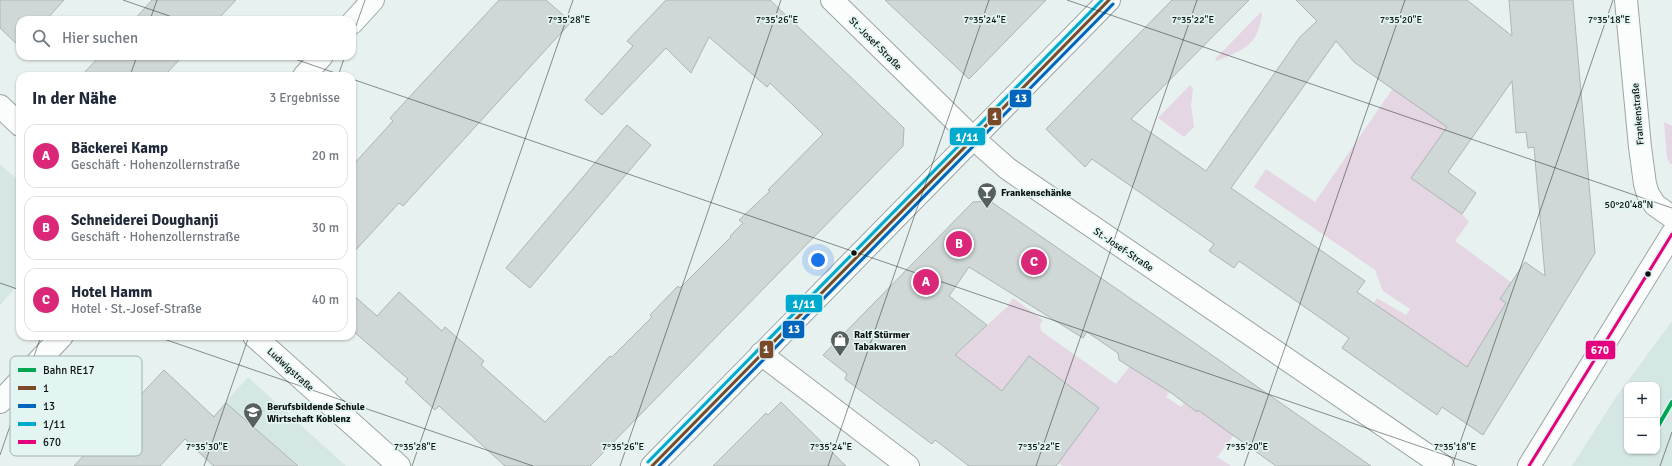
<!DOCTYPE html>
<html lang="de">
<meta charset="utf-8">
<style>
body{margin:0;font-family:Signika,sans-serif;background:#f2f2f3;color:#1f2937}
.controls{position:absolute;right:12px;bottom:12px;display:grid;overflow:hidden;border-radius:8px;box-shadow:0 1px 3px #0004}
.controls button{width:36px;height:36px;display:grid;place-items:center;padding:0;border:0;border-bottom:1px solid #e0e1e3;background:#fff;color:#1f2937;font:20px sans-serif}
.you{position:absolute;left:818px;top:260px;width:14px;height:14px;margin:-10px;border:3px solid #fff;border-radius:50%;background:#1a73e8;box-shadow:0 0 0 6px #1a73e833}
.badge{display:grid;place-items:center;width:26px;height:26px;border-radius:50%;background:#db2777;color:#fff;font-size:13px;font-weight:700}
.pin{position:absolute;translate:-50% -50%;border:2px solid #fff;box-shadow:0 1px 4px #0006}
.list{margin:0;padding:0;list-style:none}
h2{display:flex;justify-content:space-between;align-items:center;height:52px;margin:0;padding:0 16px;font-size:17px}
h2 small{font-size:13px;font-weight:400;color:#747a83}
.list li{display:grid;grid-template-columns:26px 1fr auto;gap:12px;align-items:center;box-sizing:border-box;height:64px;margin:0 8px 8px;padding:0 8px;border:1px solid #e0e1e3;border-radius:12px}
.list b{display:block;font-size:15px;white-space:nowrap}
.list p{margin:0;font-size:13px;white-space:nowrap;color:#747a83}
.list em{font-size:13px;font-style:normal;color:#747a83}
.icon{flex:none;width:22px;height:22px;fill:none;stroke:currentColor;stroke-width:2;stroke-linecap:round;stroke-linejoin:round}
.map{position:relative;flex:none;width:1672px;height:466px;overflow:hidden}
.search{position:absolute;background:#fff;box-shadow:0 1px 3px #0004;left:16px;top:16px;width:340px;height:44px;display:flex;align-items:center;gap:10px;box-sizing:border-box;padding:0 14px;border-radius:12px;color:#747a83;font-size:15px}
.panel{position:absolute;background:#fff;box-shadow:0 1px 3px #0004;left:16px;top:72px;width:340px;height:268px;border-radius:12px}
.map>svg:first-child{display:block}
.built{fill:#d4e7e5;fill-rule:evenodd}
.green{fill:#e4d6e2;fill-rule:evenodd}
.building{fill:#d0d8d7;stroke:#adb5b4;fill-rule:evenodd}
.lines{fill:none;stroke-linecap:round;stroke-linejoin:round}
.minor-casing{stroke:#9da5a4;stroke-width:24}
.tertiary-casing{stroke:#9da5a4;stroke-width:24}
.minor{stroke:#fbfdfd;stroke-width:22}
.tertiary{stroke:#fbfdfd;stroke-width:22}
.bus-1-casing{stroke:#e3f5f3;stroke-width:6}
.bus-2-casing{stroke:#e3f5f3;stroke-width:6}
.bus-3-casing{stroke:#e3f5f3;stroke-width:6}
.bus-4-casing{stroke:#e3f5f3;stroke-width:6}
.bus-1{stroke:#7a4b2a;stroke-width:3}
.bus-2{stroke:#0065bd;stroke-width:3}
.bus-3{stroke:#00a9ce;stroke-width:3}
.bus-4{stroke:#e5007d;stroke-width:3}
.rail-1-casing{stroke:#e3f5f3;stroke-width:7}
.rail-1{stroke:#00a651;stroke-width:4}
.ticks{fill:none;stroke:#0b1111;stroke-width:1;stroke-opacity:0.45}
.bus-dot{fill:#0b1111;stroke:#e3f5f3;stroke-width:1.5}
.labels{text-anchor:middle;stroke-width:3.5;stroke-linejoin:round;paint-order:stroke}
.street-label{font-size:10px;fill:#0b1111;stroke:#e3f5f3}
.poi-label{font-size:10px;font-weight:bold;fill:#0b1111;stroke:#e3f5f3;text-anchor:start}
.key{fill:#e3f5f3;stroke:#a2b1af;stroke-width:1}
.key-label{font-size:11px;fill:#0b1111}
.ticks-label{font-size:10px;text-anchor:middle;fill:#0b1111;stroke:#e3f5f3;stroke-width:3.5;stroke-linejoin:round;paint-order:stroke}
.line-badge{stroke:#e3f5f3;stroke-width:1.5}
.badge-label{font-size:11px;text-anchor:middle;font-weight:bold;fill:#fff}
</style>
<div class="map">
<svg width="1672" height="466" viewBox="0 0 1672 466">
<rect width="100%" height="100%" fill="#e7f1f0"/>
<path class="built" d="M 0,164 L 20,182 L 20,283 L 0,305 Z
M 1672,321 L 1672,466 L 1572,466 L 1616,397 ZM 1627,385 L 1657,385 L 1657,451 L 1627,451 Z
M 248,377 L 346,466 L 212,466 L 188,444 Z"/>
<path class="green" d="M 1261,12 L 1262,14 C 1257,46 1245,49 1217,61 L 1215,59 Z
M 1190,85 L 1193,89 L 1191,105 L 1194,127 L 1184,137 L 1158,118 Z
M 1393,88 L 1447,127 L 1411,178 L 1462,214 L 1469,222 L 1455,241 L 1511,282 L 1506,303 L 1456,386 L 1374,303 L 1377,298 L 1406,315 L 1410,309 L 1383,291 L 1375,270 L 1254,187 L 1266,169 L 1315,202 Z
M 1664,122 L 1672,126 L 1672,164 L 1670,164 L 1667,158 Z
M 1013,298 L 1043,320 L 1040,325 L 1041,331 L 1116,384 L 1134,361 L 1173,388 L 1166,397 L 1181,407 L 1184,403 L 1197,412 L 1198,410 L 1234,435 L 1217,457 L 1231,466 L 1063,466 L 1058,463 L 1001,391 L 955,355 L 1008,306 ZM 1029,356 L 1099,408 L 1082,430 L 1012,379 Z"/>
<path class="building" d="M 0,0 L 64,0 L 46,20 L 20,20 L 20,47 L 0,28 Z
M 152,0 L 236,0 L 217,20 L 134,20 Z
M 499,0 L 546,0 L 571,22 L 403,206 L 399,203 L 352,254 L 352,166 L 393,121 L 390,118 Z
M 666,0 L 770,0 L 904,128 L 903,146 L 590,466 L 505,466 L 439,406 L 435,410 L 405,382 L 408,379 L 352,330 L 352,294 L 377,316 L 399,292 L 442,331 L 445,327 L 484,361 L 481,365 L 545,422 L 610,356 L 612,357 L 652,317 L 650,315 L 678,286 L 680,288 L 731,237 L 730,236 L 743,223 L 739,220 L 770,191 L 768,190 L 823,134 L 770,83 L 767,87 L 709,37 L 691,73 L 666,48 L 602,115 L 585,100 L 633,46 L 627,41 Z
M 885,0 L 1046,0 L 969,79 Z
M 1172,0 L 1249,0 L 1131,119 L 1206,171 L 1300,37 L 1317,21 L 1296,0 L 1467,0 L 1512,36 L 1509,0 L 1573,0 L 1595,253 L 1483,435 L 1442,407 L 1437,415 L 1342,348 L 1349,338 L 1239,261 L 1234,268 L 1209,251 L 1214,244 L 1092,159 L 1085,167 L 1046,129 ZM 1336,41 L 1354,62 L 1447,127 L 1411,178 L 1462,214 L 1476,193 L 1448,172 L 1512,81 L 1516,133 L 1526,132 L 1528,148 L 1534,147 L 1545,276 L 1525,262 L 1500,299 L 1506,303 L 1467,367 L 1357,292 L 1365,281 L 1231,188 Z
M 100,56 L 183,56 L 164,76 L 81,76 Z
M 627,125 L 651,145 L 530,288 L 506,268 Z
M 990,201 L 1209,353 L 1371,466 L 1276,466 L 1198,410 L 1197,412 L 1170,392 L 1119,360 L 1118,353 L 1087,332 L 1083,338 L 969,267 L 949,296 L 987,325 L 955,355 L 1002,391 L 1029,356 L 1099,408 L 1056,466 L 969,466 L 935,440 L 932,444 L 845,379 L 847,374 L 823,355 L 973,202 Z
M 164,370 L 214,417 L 226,403 L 298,466 L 214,466 L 185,439 L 160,466 L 74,466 Z
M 781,402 L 846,466 L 713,466 L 766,413 L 768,415 Z"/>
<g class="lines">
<g class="minor-casing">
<path id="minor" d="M 832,0 L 974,139 L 1008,169 L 1443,466
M 1626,0 L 1640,147 L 1645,184 L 1648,194 L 1655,205 L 1672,217
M 352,23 L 373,0
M 304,76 L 322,56
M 0,106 L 20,125
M 254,336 L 399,466
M 761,354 L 908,466
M 0,402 L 62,336
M 1529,466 L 1672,234"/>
</g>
<g class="tertiary-casing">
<path id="tertiary" d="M 652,466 L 1109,0"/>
</g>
<use href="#minor" class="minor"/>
<use href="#tertiary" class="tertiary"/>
<g class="bus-1-casing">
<path id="bus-1" d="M 652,466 L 1109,0"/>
</g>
<g class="bus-2-casing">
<path id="bus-2" d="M 659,466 L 1113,4"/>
</g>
<g class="bus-3-casing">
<path id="bus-3" d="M 648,462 L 1102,0"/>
</g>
<g class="bus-4-casing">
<path id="bus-4" d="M 1529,466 L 1672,234"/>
</g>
<use href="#bus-1" class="bus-1"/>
<use href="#bus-2" class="bus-2"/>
<use href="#bus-3" class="bus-3"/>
<use href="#bus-4" class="bus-4"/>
<g class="rail-1-casing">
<path id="rail-1" d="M 1657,428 L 1672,402"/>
</g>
<use href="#rail-1" class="rail-1"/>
</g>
<path class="ticks" d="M 123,0 L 181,20M 1067,0 L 1672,208M 150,20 L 157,0M 352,37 L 365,0M 286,56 L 344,76M 130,76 L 137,56M 338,76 L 345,56M 352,79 L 1477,466M 0,283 L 20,290M 155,336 L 533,466M 0,455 L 41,336M 204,466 L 249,336M 412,466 L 573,0M 620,466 L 781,0M 828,466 L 989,0M 1036,466 L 1197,0M 1244,466 L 1405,0M 1452,466 L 1613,0M 1660,466 L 1672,432"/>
<defs>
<g id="bar-pin" transform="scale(1)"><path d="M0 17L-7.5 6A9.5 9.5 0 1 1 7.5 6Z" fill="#585f5f" stroke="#e3f5f3"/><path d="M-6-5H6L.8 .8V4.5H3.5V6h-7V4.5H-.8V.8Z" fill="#fff"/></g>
<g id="shop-pin" transform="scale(1)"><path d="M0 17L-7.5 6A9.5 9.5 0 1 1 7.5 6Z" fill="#585f5f" stroke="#e3f5f3"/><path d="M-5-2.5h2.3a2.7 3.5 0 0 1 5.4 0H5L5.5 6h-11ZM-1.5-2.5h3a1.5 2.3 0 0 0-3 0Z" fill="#fff"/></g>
<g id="school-pin" transform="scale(1)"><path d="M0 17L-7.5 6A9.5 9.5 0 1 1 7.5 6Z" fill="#585f5f" stroke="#e3f5f3"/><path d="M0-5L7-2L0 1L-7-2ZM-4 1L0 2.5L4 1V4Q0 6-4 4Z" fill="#fff"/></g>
</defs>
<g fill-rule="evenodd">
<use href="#bar-pin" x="987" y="192"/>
<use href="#shop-pin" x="840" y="340"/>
<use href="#school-pin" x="253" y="412"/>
</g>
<g class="bus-dot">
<circle cx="854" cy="253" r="3.5"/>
<circle cx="1648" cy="274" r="3.5"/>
</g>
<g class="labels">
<g class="street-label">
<text transform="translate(876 43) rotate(45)" y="4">St.-Josef-Straße</text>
<text transform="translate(1637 114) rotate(-95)" y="4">Frankenstraße</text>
<text transform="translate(1124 249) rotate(34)" y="4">St.-Josef-Straße</text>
<text transform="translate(291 369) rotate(42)" y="4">Ludwigstraße</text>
</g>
<g class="poi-label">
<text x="1001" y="196">Frankenschänke</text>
<text x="854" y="338">Ralf Stürmer<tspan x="854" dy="12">Tabakwaren</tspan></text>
<text x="267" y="410">Berufsbildende Schule<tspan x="267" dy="12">Wirtschaft Koblenz</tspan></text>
</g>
</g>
<rect x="10" y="356" width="132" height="100" rx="6" class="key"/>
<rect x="18" y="368" width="18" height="4" fill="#00a651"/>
<rect x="18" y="386" width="18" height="4" fill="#7a4b2a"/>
<rect x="18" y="404" width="18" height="4" fill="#0065bd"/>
<rect x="18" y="422" width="18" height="4" fill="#00a9ce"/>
<rect x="18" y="440" width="18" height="4" fill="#e5007d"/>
<g class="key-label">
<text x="43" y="374">Bahn RE17</text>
<text x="43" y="392">1</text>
<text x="43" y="410">13</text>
<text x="43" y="428">1/11</text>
<text x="43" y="446">670</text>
</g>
<g class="ticks-label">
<text x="777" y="23">7°35'26"E</text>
<text x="985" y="23">7°35'24"E</text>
<text x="1193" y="23">7°35'22"E</text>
<text x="1401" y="23">7°35'20"E</text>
<text x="1609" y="23">7°35'18"E</text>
<text x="569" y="23">7°35'28"E</text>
<text x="1629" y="208">50°20'48"N</text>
<text x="207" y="450">7°35'30"E</text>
<text x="415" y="450">7°35'28"E</text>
<text x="623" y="450">7°35'26"E</text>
<text x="831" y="450">7°35'24"E</text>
<text x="1039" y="450">7°35'22"E</text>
<text x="1247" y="450">7°35'20"E</text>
<text x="1455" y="450">7°35'18"E</text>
</g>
<g class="line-badge">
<rect x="1009" y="89" width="23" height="19" rx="4" fill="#0065bd"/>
<rect x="987" y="107" width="15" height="19" rx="4" fill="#7a4b2a"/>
<rect x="949" y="127" width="37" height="19" rx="4" fill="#00a9ce"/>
<rect x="785" y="294" width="38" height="19" rx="4" fill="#00a9ce"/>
<rect x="782" y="320" width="23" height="19" rx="4" fill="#0065bd"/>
<rect x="759" y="340" width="15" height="19" rx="4" fill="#7a4b2a"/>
<rect x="1585" y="340" width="31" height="20" rx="4" fill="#e5007d"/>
</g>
<g class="badge-label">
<text x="1021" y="102">13</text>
<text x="995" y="120">1</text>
<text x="967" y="141">1/11</text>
<text x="804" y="308">1/11</text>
<text x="794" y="333">13</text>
<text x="766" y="353">1</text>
<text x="1600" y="354">670</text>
</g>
</svg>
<div class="controls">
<button>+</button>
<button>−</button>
</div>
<div class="you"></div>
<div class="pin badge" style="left:926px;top:282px">A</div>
<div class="pin badge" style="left:959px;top:244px">B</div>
<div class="pin badge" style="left:1034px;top:262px">C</div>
<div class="search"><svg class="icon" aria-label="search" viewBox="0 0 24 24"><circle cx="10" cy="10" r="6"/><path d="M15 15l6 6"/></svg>Hier suchen</div>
<section class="panel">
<h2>In der Nähe<small>3 Ergebnisse</small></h2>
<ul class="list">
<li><span class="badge">A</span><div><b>Bäckerei Kamp</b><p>Geschäft · Hohenzollernstraße</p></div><em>20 m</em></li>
<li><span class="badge">B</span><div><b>Schneiderei Doughanji</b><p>Geschäft · Hohenzollernstraße</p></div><em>30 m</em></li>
<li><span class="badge">C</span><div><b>Hotel Hamm</b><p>Hotel · St.-Josef-Straße</p></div><em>40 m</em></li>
</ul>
</section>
</div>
